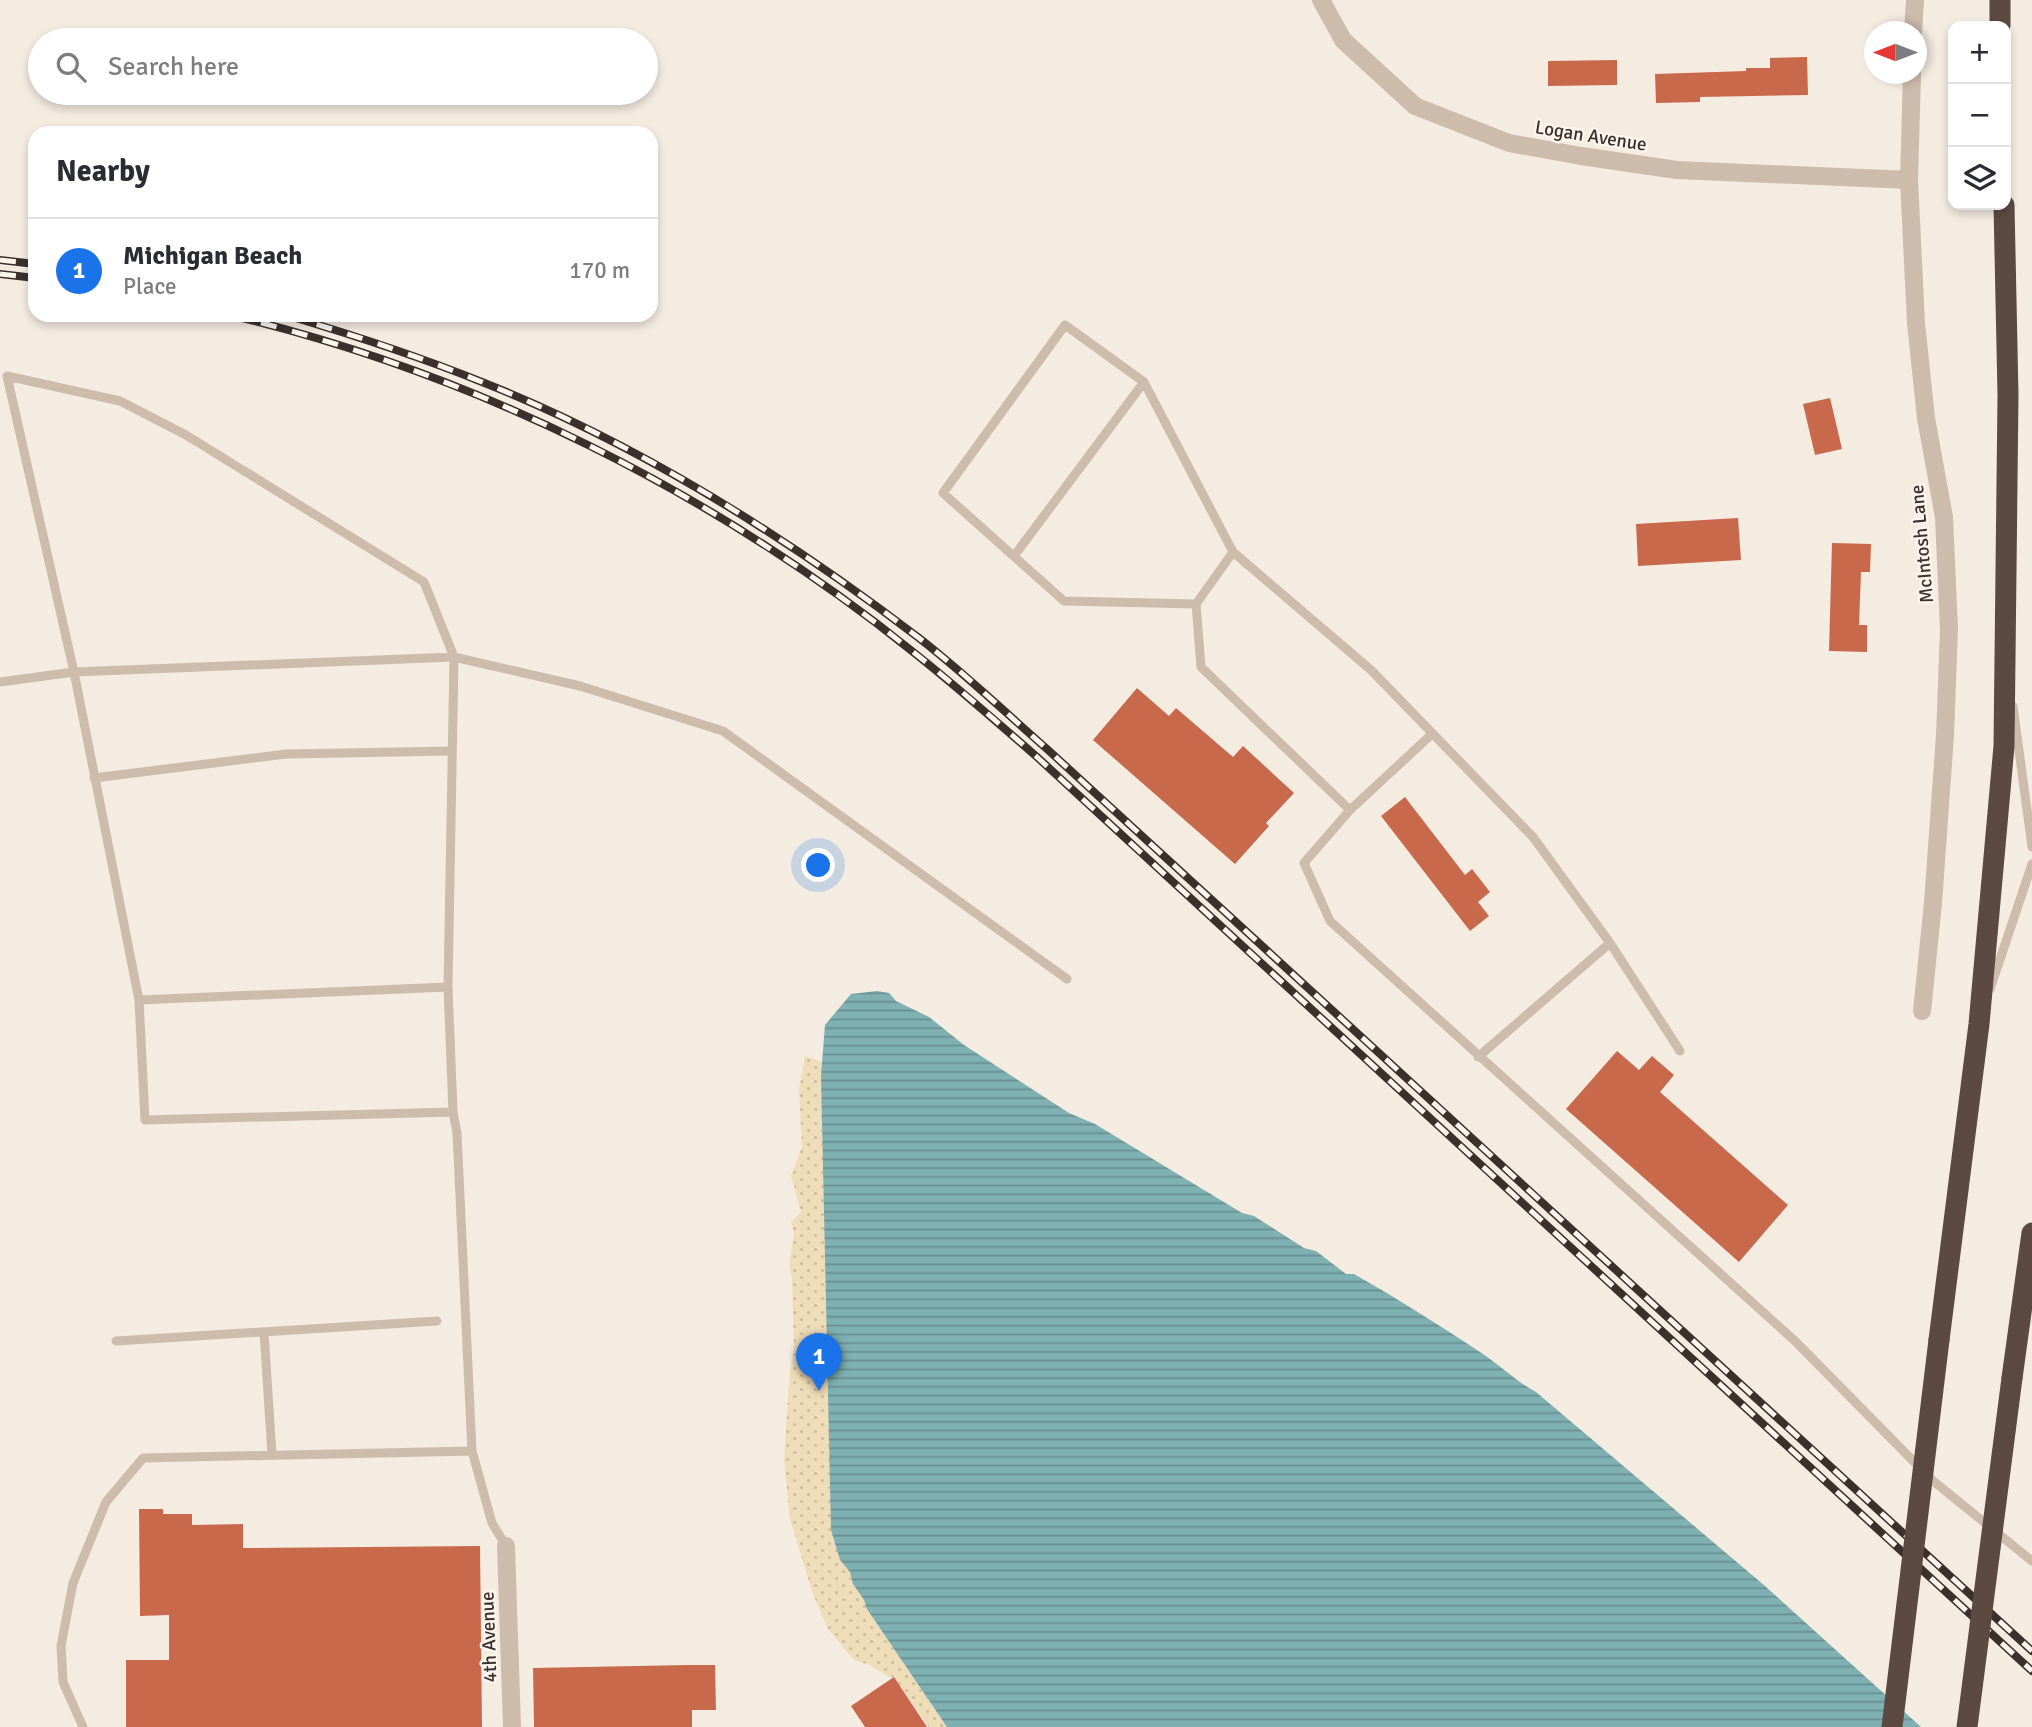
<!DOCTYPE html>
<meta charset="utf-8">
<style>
body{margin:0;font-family:Signika,sans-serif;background:#f7f7f7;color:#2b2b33}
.controls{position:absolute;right:21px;top:21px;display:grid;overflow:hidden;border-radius:14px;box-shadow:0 4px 10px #0003}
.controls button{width:63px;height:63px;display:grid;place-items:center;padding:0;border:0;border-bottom:2px solid #e1e1e2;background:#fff;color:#2b2b33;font:35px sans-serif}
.compass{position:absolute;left:1864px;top:21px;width:63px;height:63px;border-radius:50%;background:#fff;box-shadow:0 4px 10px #0003;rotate:270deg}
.you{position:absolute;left:819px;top:866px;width:24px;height:24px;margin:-18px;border:5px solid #fff;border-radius:50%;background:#1a73e8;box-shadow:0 0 0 10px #1a73e833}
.badge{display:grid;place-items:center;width:46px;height:46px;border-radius:50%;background:#1a73e8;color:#fff;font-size:23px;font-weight:700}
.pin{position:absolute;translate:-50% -58px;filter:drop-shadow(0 2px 4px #0008)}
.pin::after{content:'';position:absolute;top:37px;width:24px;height:21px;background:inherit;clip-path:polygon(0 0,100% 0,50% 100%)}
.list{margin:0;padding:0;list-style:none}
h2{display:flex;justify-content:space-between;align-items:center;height:91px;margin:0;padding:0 28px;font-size:30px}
h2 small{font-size:23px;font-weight:400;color:#7c7c81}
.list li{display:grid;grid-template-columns:46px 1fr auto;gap:21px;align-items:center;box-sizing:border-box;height:105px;padding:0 28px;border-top:2px solid #e1e1e2}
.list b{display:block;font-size:26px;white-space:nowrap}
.list p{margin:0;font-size:23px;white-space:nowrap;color:#7c7c81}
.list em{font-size:23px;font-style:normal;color:#7c7c81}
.icon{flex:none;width:38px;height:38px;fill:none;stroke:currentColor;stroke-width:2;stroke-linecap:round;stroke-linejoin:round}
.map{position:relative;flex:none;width:2032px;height:1727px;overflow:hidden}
.search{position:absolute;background:#fff;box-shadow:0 4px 10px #0003;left:28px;top:28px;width:630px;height:77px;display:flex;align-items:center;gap:18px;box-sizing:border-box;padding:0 24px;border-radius:38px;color:#7c7c81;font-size:26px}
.panel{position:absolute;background:#fff;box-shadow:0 4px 10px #0003;left:28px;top:126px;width:630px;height:196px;border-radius:21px}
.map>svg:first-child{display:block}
.sand{fill:url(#sand-dots)}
.water{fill:url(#water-rules)}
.building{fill:#c8694b}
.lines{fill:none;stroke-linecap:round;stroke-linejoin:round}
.service{stroke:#cdbbac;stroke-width:9}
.minor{stroke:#cdbbac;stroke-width:18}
.motorway{stroke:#5c4a42;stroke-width:21}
.rail-casing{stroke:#3b302b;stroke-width:8}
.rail{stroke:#fbf5ee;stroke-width:5;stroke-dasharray:16;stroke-linecap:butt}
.motorway-bridge{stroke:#5c4a42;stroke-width:21}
.labels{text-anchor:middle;stroke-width:5;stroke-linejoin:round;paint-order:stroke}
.street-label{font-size:19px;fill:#3b302b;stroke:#fbf5ee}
</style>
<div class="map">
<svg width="2032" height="1727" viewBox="0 0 2032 1727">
<defs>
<pattern id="sand-dots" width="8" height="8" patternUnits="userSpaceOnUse" patternTransform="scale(1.75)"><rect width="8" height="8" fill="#efdcb8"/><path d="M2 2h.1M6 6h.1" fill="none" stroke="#cebd9e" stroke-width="1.8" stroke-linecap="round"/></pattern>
<pattern id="water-rules" width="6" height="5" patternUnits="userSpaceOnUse" patternTransform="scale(1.75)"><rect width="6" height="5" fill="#7fb0b2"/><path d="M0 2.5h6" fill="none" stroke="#699091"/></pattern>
</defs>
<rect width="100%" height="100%" fill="#f4ebe1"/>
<path class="sand" d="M 805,1056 L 833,1065 L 982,1727 L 929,1727 L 894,1677 L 889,1677 L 870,1665 L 854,1660 L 828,1629 L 813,1594 L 790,1519 L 784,1460 L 790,1370 L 794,1350 L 792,1279 L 789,1266 L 794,1233 L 791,1222 L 801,1212 L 791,1175 L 802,1147 L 799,1090 Z"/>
<path class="water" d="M 877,991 L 889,993 L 896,1001 L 929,1017 L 964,1045 L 1069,1113 L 1095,1124 L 1242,1213 L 1254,1216 L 1304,1248 L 1316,1251 L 1346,1274 L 1354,1274 C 1398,1299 1441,1326 1483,1354 C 1502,1367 1517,1382 1536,1392 L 1765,1586 L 1921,1727 L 947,1727 L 867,1609 L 864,1600 L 853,1584 L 850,1572 L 840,1560 L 831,1530 L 821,1076 L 825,1025 L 851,994 Z"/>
<path class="building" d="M 1807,57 L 1808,95 L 1700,97 L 1700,102 L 1656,103 L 1655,74 L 1746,71 L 1746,68 L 1770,68 L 1770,58 Z
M 1617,60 L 1617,85 L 1548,86 L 1548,61 Z
M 1830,398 L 1842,449 L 1815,455 L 1803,404 Z
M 1738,518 L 1741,560 L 1638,566 L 1636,524 Z
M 1832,543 L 1871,544 L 1870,572 L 1861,572 L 1859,625 L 1867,625 L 1867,652 L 1829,651 Z
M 1137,688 L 1169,716 L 1176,708 L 1233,757 L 1243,746 L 1294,793 L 1266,823 L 1269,826 L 1235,864 L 1093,740 Z
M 1405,797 L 1465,875 L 1472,869 L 1490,892 L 1478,902 L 1489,916 L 1470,931 L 1381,816 Z
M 1617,1051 L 1639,1070 L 1652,1056 L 1674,1075 L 1660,1092 L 1788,1205 L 1739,1262 L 1566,1109 Z
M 139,1509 L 163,1509 L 163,1514 L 192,1514 L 192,1525 L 243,1524 L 243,1548 L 480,1546 L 482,1727 L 126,1727 L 126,1660 L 169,1660 L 169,1615 L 140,1616 Z
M 688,1665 L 715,1665 L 716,1710 L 692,1710 L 692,1727 L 534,1727 L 533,1668 Z
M 894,1677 L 927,1727 L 865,1727 L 851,1706 Z"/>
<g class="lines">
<path class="service" d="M 7,376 L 120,401 L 186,435 L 424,582 L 454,657 L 448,987 L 453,1112 L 145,1120 L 139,1000 L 74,672 Z
M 1144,382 L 1233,552
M 1014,556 L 1144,382 L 1065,325 L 943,493 L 1064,601 L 1196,604
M 0,682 L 74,672 L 454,657 L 580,686 L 723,731 L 1067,979
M 2013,706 L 2032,847
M 94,778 L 286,754 L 452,751
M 1350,810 L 1432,734
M 1990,989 L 2032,864
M 139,1000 L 448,987
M 1680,1051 L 1610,943 L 1533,837 L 1371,670 L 1233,552 L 1196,604 L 1201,667 L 1350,810 L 1304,863 L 1330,921 L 1795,1341 L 1932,1480 L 2032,1561
M 1478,1057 L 1610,943
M 453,1112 L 457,1133 L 472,1451
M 264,1332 L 272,1455
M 116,1341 L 437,1321
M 83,1727 L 63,1682 L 61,1646 L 73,1583 L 106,1502 L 143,1458 L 472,1451 L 492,1523 L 506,1546"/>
<path class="minor" d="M 1321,0 L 1343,40 L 1415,106 L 1509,143 L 1581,156 L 1677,170 L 1909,180
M 1913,32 L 1915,0
M 1912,74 L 1909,180 L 1916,323 L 1926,418 L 1944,517 L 1949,629 L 1945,735 L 1933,903 L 1922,1011
M 506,1546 L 512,1727"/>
<path class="motorway" d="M 2000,0 L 2000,26
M 1939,1340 L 1979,1024 L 2004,746 L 2008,395 L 2004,205
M 2012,1378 L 2032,1233"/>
<g class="rail-casing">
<path id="rail" d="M 0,260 L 35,264
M 0,274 L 35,278
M 230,315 C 477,374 713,492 912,651 C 955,685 996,721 1037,757 L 2032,1671
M 286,315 C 353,335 418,356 482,382 C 639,444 785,536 919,638 C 964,673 1005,712 1047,749 L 2032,1651"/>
</g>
<use href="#rail" class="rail"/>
<path class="motorway-bridge" d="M 1892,1727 L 1939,1340
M 1967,1727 L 2012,1378"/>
</g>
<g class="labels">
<g class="street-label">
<text transform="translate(1591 135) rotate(9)" y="7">Logan Avenue</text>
<text transform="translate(1921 544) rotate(-95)" y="7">McIntosh Lane</text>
<text transform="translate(488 1637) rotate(-92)" y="7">4th Avenue</text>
</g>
</g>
</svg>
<div class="controls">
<button>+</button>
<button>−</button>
<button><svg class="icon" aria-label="layers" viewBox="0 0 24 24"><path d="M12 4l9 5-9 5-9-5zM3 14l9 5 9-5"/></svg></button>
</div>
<svg class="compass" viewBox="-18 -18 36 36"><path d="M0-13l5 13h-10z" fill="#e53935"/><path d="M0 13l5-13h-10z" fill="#7c7c81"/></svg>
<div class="you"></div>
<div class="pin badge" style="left:819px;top:1391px">1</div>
<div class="search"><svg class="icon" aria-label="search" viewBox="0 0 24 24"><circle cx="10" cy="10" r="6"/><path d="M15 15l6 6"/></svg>Search here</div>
<section class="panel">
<h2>Nearby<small></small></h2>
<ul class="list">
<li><span class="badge">1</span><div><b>Michigan Beach</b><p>Place</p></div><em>170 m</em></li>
</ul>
</section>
</div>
